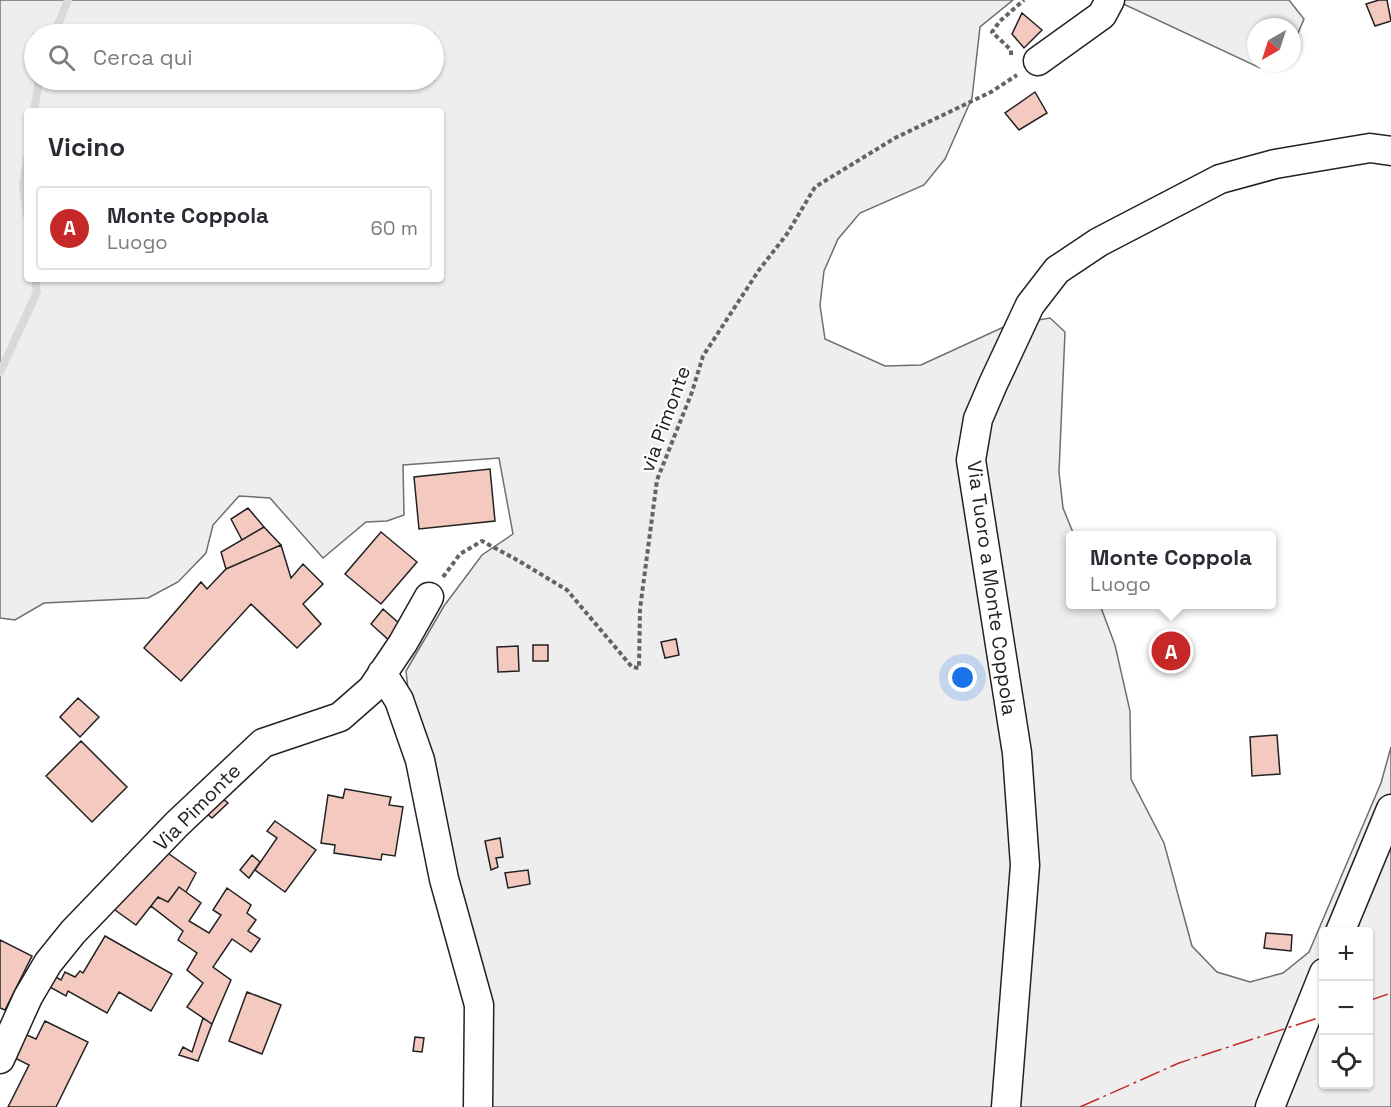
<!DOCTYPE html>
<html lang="it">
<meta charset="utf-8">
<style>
body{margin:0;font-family:"Space Grotesk",sans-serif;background:#f7f7f7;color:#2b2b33}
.controls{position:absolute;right:18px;bottom:18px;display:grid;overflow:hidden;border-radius:6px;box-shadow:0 2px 4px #0004}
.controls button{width:54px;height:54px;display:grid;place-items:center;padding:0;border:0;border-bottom:2px solid #e1e1e2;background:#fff;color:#2b2b33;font:30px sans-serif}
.compass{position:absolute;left:1247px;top:18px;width:54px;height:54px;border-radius:50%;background:#fff;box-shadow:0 2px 4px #0004;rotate:219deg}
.you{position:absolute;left:963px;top:678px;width:21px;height:21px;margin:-15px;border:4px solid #fff;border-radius:50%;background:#1a73e8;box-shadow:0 0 0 9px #1a73e833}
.badge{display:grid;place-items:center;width:39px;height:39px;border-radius:50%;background:#c62828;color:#fff;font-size:20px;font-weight:700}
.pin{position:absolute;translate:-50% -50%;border:3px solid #fff;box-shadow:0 2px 6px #0006}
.popup{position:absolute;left:1066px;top:531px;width:210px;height:78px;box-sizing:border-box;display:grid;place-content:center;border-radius:6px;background:#fff;filter:drop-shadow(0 2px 4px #0005);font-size:20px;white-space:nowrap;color:#7c7c81}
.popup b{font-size:22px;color:#2b2b33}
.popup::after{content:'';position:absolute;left:50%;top:100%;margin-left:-12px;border:12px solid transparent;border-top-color:#fff}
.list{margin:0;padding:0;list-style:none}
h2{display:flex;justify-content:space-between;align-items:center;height:78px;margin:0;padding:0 24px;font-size:26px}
h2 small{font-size:20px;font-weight:400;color:#7c7c81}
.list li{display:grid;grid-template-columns:39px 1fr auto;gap:18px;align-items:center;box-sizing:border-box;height:84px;margin:0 12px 12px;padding:0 12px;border:2px solid #e1e1e2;border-radius:6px}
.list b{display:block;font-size:22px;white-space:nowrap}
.list p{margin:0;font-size:20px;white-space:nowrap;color:#7c7c81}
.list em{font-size:20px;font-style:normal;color:#7c7c81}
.icon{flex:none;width:33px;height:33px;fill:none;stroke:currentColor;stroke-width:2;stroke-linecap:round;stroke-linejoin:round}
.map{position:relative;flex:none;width:1391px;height:1107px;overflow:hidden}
.search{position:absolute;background:#fff;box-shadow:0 2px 4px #0004;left:24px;top:24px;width:420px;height:66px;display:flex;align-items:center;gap:15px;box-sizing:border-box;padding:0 21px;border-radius:33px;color:#7c7c81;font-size:22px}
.panel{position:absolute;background:#fff;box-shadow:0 2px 4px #0004;left:24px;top:108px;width:420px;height:174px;border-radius:6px}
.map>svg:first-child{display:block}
.green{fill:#eee;stroke:#6f6f6f;stroke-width:1.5;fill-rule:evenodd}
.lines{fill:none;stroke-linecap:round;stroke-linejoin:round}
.stream{stroke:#d9d9d9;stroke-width:8}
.building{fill:#f3c9c0;stroke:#222;stroke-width:1.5}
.minor-casing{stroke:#222;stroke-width:31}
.path{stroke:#646464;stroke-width:4;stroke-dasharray:4.5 3;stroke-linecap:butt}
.minor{stroke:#fff;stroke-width:28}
.power{stroke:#c62828;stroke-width:1.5;stroke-dasharray:21 4.5 3 4.5;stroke-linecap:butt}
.labels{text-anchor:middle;stroke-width:4.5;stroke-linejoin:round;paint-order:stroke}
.street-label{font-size:20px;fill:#222;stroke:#fff}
</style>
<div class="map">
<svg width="1391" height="1107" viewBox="0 0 1391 1107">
<rect width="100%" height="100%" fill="#fff"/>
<path class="green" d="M 0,0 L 1013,0 L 980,27 L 972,98 L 945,159 L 924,185 L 860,213 L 838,239 L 824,271 L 820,305 L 825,339 L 885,366 L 921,365 L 1008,325 L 1050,318 L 1065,332 L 1059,472 L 1063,508 L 1074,535 L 1070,536 L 1070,604 L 1100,605 L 1115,645 L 1130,711 L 1131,779 L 1164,843 L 1192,946 L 1217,972 L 1250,982 L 1283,973 L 1309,952 L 1381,783 L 1391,747 L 1391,1107 L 485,1107 L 409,699 L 406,671 L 444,606 L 482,555 L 513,534 L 499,458 L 403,465 L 404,515 L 387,521 L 366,522 L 323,558 L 270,498 L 239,496 L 213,525 L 206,553 L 178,582 L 148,598 L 44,603 L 15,620 L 0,618 ZM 34,34 L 434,34 L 434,80 L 34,80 ZM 27,111 L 441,111 L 441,279 L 27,279 ZM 1324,932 L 1368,932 L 1368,1084 L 1324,1084 Z
M 1115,0 L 1289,0 L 1304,19 L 1292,47 L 1292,27 L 1256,27 L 1256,63 L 1268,63 L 1260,68 Z"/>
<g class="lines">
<path class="stream" d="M 54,34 L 68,0
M 34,111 L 39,80
M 27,159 L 23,185 L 27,216
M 0,372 L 37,292 L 35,279"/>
</g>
<path class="building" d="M 1379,0 L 1387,0 L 1391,21 L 1375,26 L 1366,4 Z
M 1022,13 L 1042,30 L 1024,48 L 1012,34 Z
M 1035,92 L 1047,113 L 1019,130 L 1005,113 Z
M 490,469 L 495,521 L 419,529 L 414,477 Z
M 248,508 L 264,527 L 242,540 L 231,519 Z
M 264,527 L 281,545 L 226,569 L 221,552 Z
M 381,532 L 417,562 L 381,604 L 345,574 Z
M 281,545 L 291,578 L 303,564 L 323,584 L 303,604 L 321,624 L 297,648 L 251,604 L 181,681 L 144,648 L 201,582 L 207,589 L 226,569 Z
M 383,609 L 401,625 L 391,642 L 371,624 Z
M 676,639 L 679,655 L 665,658 L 661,642 Z
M 533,645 L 548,645 L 548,661 L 533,661 Z
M 518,646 L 519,671 L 498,672 L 497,647 Z
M 78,698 L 99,717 L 80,737 L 60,717 Z
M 1277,735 L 1280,774 L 1252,776 L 1250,737 Z
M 81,741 L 127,787 L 92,822 L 46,776 Z
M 345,789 L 391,797 L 389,805 L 403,807 L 395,856 L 382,854 L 381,860 L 334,853 L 335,845 L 321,843 L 328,795 L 343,798 Z
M 223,799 L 228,803 L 212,818 L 207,814 Z
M 275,821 L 316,850 L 285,892 L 255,870 L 277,838 L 267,831 Z
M 500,838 L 503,857 L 496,858 L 498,867 L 491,870 L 485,841 Z
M 162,849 L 196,873 L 186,892 L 179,887 L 168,902 L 158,897 L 136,925 L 108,905 Z
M 252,855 L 260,862 L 249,878 L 240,870 Z
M 528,870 L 530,884 L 508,888 L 505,873 Z
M 179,887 L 201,903 L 189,921 L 209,933 L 221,915 L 213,910 L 227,888 L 251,905 L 247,913 L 256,920 L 248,931 L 260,939 L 251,952 L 232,939 L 213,967 L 231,980 L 212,1024 L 187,1007 L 203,983 L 187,970 L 197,953 L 178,940 L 183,931 L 151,906 L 158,897 L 168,902 Z
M 1266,933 L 1292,935 L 1291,951 L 1264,948 Z
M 105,936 L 172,974 L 151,1011 L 119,992 L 107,1013 L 68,991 L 66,996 L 48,986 L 54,976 L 61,980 L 65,972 L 75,977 L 80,971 L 83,973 Z
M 0,940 L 32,956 L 5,1010 L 0,1008 Z
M 247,992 L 281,1005 L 262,1054 L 229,1041 Z
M 203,1018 L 212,1024 L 198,1061 L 179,1055 L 183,1047 L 192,1052 Z
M 45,1021 L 88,1042 L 56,1107 L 8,1107 L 29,1065 L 9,1055 L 20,1032 L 36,1039 Z
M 415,1037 L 424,1038 L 422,1052 L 413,1051 Z"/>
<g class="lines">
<g class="minor-casing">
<path id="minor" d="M 1038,61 L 1102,15 L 1110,0
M 382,673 L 399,700 L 420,760 L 444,879 L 479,1005 L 478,1107
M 1340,932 L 1391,809
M 0,1059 L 28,997 L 48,963 L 73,932 L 177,824 L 263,743 L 340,717 L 372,689 L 403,643 L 429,597
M 1006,1107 L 1025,865 L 1017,753 L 971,460 L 978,419 L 993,384 L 1030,305 L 1057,270 L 1099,242 L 1220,179 L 1275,164 L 1328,155 L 1370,148 L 1391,151
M 1270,1107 L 1324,973"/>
</g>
<path class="path" d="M 1011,55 L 1011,50 L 992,32 L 1000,21 L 1024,0
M 443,577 L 460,554 L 482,541 L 519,561 L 567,590 L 632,667 L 639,668 L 640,609 L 657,480 L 692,392 L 703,356 L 759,270 L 787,234 L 815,187 L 895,138 L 991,92 L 1017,75"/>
<use href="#minor" class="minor"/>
<path class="power" d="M 1368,1001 L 1391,993
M 1080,1107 L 1179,1063 L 1324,1016"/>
</g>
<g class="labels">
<g class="street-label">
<text transform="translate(665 419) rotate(-70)" y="7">via Pimonte</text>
<text transform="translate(992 588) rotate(82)" y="7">Via Tuoro a Monte Coppola</text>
<text transform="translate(197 807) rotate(-45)" y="7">Via Pimonte</text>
</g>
</g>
</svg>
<div class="controls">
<button>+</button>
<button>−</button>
<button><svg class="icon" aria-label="locate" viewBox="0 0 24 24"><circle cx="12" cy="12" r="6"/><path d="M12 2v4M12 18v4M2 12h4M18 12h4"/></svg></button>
</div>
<svg class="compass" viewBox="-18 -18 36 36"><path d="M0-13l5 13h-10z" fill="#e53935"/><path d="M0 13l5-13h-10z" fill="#7c7c81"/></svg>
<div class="you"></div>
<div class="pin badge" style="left:1171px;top:651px">A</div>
<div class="popup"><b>Monte Coppola</b>Luogo</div>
<div class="search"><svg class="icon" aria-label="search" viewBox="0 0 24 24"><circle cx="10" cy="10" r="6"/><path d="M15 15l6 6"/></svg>Cerca qui</div>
<section class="panel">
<h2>Vicino<small></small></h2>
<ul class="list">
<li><span class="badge">A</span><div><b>Monte Coppola</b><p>Luogo</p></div><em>60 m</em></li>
</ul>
</section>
</div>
